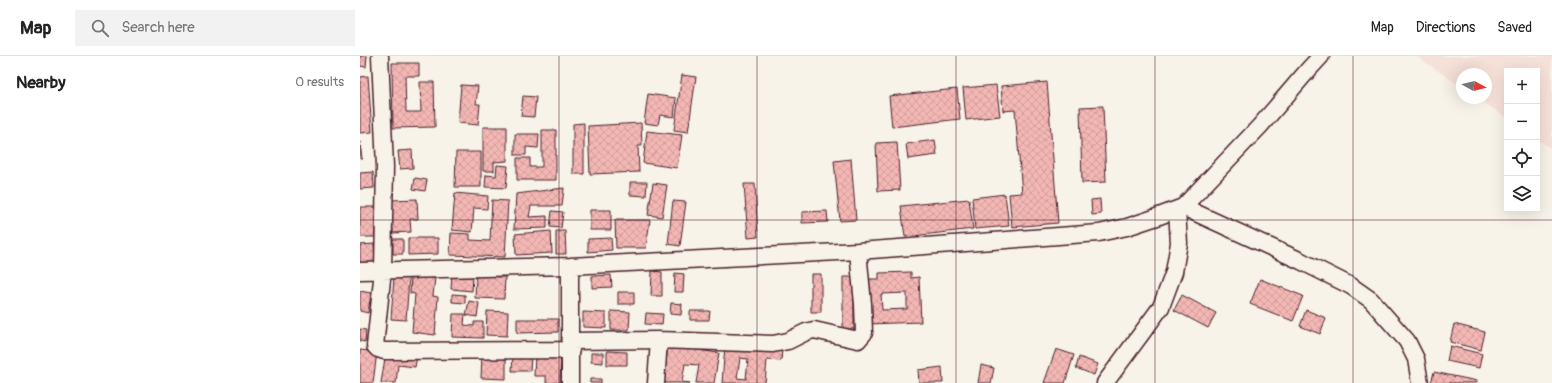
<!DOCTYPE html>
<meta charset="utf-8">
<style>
body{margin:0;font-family:Pangolin,sans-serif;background:#f2f2f2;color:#222}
.controls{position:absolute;right:12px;top:12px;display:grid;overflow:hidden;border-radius:0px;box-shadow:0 4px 16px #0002}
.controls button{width:36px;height:36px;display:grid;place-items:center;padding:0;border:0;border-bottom:1px solid #e0e0e0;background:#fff;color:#222;font:20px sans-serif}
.compass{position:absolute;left:1096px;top:12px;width:36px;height:36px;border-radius:50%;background:#fff;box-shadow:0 4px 16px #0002;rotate:98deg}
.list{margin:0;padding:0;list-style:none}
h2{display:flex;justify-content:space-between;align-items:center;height:52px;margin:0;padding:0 16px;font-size:17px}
h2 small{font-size:13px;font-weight:400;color:#767676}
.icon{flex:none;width:22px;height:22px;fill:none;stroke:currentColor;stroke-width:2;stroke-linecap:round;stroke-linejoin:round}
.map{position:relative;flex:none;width:1192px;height:327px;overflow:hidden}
header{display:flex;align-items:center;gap:24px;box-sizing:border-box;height:56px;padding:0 20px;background:#fff;border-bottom:1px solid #e0e0e0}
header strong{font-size:19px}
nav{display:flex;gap:22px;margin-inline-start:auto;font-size:14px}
.search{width:280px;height:36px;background:#f2f2f2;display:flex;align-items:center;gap:10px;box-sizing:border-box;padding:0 14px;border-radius:0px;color:#767676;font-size:15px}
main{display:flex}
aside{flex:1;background:#fff}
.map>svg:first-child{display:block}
.built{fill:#f6e1d8}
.building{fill:url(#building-cross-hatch);stroke:#4a1f2b;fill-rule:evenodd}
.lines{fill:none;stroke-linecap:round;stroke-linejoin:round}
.street-casing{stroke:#4a1f2b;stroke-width:19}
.street{stroke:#f7f3e8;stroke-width:16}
.grid{fill:none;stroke:#4a1f2b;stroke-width:1;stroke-opacity:0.55}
</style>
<header>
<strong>Map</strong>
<div class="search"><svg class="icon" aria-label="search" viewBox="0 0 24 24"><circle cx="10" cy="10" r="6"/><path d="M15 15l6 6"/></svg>Search here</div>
<nav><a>Map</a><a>Directions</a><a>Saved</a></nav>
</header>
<main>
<aside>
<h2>Nearby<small>0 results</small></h2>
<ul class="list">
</ul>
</aside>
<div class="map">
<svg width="1192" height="327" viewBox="0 0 1192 327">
<defs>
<pattern id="building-cross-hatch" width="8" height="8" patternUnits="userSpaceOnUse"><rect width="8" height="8" fill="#f3b7b4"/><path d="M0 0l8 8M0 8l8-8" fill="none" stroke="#d29d9b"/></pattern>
</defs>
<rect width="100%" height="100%" fill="#f7f3e8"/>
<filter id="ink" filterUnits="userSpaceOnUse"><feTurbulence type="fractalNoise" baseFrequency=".025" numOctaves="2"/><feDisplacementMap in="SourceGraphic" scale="8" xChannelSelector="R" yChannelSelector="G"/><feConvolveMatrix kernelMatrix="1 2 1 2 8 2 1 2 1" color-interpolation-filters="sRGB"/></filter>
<g filter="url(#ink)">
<path class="built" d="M 1056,0 L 1192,0 L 1192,93 L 1177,83 L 1177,15 L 1147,15 L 1147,62 L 1117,42 L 1126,42 L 1126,18 L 1102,18 L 1102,31 Z"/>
<path class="building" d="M 0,0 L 7,0 L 6,11 L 0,10 Z
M 32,7 L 59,7 L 59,20 L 45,20 L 46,56 L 61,56 L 60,26 L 74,26 L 75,71 L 33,72 Z
M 322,19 L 336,21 L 328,76 L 314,74 Z
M 8,20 L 12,76 L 0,77 L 0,21 Z
M 687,26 L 698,167 L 652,171 L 649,138 L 662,137 L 655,54 L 643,55 L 641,30 Z
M 101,29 L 118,30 L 116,48 L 120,48 L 118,69 L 98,67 Z
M 636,29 L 640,60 L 606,64 L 603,32 Z
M 597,33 L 600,63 L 532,71 L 529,40 Z
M 288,38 L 316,42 L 314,61 L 300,59 L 298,69 L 284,67 Z
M 163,40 L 176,41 L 174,61 L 161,60 Z
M 743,50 L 746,126 L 722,127 L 720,51 Z
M 224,67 L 224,118 L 213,118 L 213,68 Z
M 281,67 L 282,90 L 278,90 L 279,116 L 230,118 L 228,70 Z
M 123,71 L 147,71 L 147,105 L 134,106 L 134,115 L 123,115 Z
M 182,74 L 196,74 L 196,124 L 157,124 L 157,102 L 170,102 L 170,111 L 182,111 Z
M 287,75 L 322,79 L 317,112 L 283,107 Z
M 155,78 L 179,78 L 178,92 L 166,91 L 166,99 L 155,99 Z
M 575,84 L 577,99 L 548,103 L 546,88 Z
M 0,86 L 2,103 L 0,103 Z
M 537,86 L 540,134 L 518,135 L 516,87 Z
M 52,94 L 53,112 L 40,113 L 38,95 Z
M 96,96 L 121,96 L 121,131 L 95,131 Z
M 491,103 L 496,164 L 480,165 L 474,105 Z
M 137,109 L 148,110 L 146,132 L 125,131 L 126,119 L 136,120 Z
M 13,116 L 14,132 L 0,133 L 0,117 Z
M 55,122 L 67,124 L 65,135 L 53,133 Z
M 270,126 L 287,126 L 286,140 L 270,139 Z
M 293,127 L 307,129 L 302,161 L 288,159 Z
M 384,128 L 395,128 L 398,181 L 388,182 Z
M 204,132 L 202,150 L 171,150 L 169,161 L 187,160 L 187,172 L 154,173 L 156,138 Z
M 95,137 L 128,140 L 127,153 L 114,152 L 112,176 L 92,174 Z
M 645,138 L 649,170 L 615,173 L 612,142 Z
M 57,143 L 58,163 L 50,163 L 51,176 L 33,177 L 31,144 Z
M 609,143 L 613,173 L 545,181 L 541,150 Z
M 740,143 L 741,158 L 732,159 L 731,144 Z
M 132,144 L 148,145 L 145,201 L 90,199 L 91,177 L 110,178 L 110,184 L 130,185 Z
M 313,145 L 326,146 L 320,190 L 308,188 Z
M 0,151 L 15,151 L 15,181 L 0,181 Z
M 230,154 L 251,154 L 251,174 L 230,174 Z
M 192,155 L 203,156 L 201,172 L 190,171 Z
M 467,155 L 468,166 L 442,167 L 442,156 Z
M 255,164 L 290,164 L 286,192 L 256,192 Z
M 191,175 L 192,197 L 156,199 L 155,178 Z
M 196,175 L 205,175 L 206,198 L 196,198 Z
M 48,182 L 78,182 L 78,198 L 48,199 Z
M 251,182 L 252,194 L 228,196 L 228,183 Z
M 33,183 L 43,183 L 43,198 L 33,198 Z
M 14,188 L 15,206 L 0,207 L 0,189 Z
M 292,215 L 302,216 L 302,240 L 291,240 Z
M 551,216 L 551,222 L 559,221 L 561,266 L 508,268 L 506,223 L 519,223 L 519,217 ZM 547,237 L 547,253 L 522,254 L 521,238 Z
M 315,217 L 324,218 L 323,236 L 314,236 Z
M 451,218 L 461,218 L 461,256 L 451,256 Z
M 92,219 L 113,221 L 112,235 L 91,233 Z
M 251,219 L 252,231 L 232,232 L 232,220 Z
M 51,220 L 75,222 L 73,240 L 78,241 L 75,279 L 52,276 L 55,238 L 50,237 Z
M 116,220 L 145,221 L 144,243 L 115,242 Z
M 34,221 L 49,222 L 46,264 L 31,263 Z
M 483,221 L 494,221 L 494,273 L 483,273 Z
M 900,223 L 943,240 L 933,265 L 890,248 Z
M 0,235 L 11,237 L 8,257 L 0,255 Z
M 258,236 L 274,236 L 274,248 L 258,248 Z
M 92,238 L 105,239 L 105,247 L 92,246 Z
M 822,239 L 856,257 L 848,272 L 814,254 Z
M 109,245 L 119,247 L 117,261 L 106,259 Z
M 311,247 L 322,248 L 321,259 L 310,258 Z
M 946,254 L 966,262 L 960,278 L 940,270 Z
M 127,255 L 148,256 L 147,280 L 126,279 Z
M 251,255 L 270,256 L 269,274 L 251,274 Z
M 330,255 L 350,255 L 349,264 L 330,264 Z
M 223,256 L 246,257 L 246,272 L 223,271 Z
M 286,257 L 303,258 L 302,269 L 285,268 Z
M 93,258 L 105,258 L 104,269 L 114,270 L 114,266 L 123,266 L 123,282 L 92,281 Z
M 157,263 L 198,263 L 198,276 L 157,277 Z
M 1094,268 L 1125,276 L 1121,294 L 1090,286 Z
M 0,273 L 6,274 L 5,286 L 0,285 Z
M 365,289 L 422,294 L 421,305 L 407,304 L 405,327 L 362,327 ZM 380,302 L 388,303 L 386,323 L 377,322 Z
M 308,290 L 359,297 L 354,327 L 336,327 L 339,309 L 325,308 L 322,326 L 330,327 L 303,327 Z
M 1090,290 L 1122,298 L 1119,312 L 1087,305 Z
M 696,293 L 714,299 L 705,327 L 684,327 Z
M 0,294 L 17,296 L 13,327 L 0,327 Z
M 247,295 L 267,296 L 267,309 L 247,309 Z
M 26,296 L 57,300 L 55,311 L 38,309 L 36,327 L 21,327 Z
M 231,297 L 243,297 L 243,307 L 231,306 Z
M 122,299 L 146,300 L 146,323 L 121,322 Z
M 175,299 L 201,300 L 200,327 L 186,327 L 186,320 L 174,320 Z
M 153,300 L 171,300 L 170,315 L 152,315 Z
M 719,301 L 738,308 L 734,319 L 716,312 Z
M 621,309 L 634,312 L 631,327 L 618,327 Z
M 582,311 L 583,327 L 559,327 L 558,314 Z
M 1074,316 L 1117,325 L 1117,327 L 1071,327 Z
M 230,323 L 241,323 L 241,327 L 230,327 Z"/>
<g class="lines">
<g class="street-casing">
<path id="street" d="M 20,0 L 25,111 L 23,214 L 15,290 L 18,293 L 24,295 L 211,294
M 823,151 L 941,205 L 991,230 L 1011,244 L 1047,285 L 1056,303 L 1060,327
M 210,210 L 210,327
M 0,215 L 210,210 L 498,195 L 739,177 L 767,171 L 794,162 L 823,151 L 900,70 L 949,13 L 961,0
M 211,285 L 299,284 L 413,288 L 428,285 L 446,276 L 454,274 L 498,284 L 504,277 L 503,248 L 498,195
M 296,327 L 299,284
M 745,327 L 801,251 L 814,216 L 819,187 L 817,154"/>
</g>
<use href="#street" class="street"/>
</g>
</g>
<path class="grid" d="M 199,0 L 199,327M 397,0 L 397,327M 596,0 L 596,327M 795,0 L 795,327M 993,0 L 993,327M 0,164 L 1192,164"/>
</svg>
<div class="controls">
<button>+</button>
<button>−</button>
<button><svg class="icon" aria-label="locate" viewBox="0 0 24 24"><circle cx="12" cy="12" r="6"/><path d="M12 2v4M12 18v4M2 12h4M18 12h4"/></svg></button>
<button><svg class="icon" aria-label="layers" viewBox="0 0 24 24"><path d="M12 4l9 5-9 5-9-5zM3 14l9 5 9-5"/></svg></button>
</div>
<svg class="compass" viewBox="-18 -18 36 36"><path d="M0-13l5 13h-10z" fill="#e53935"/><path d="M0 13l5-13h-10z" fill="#767676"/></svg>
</div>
</main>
